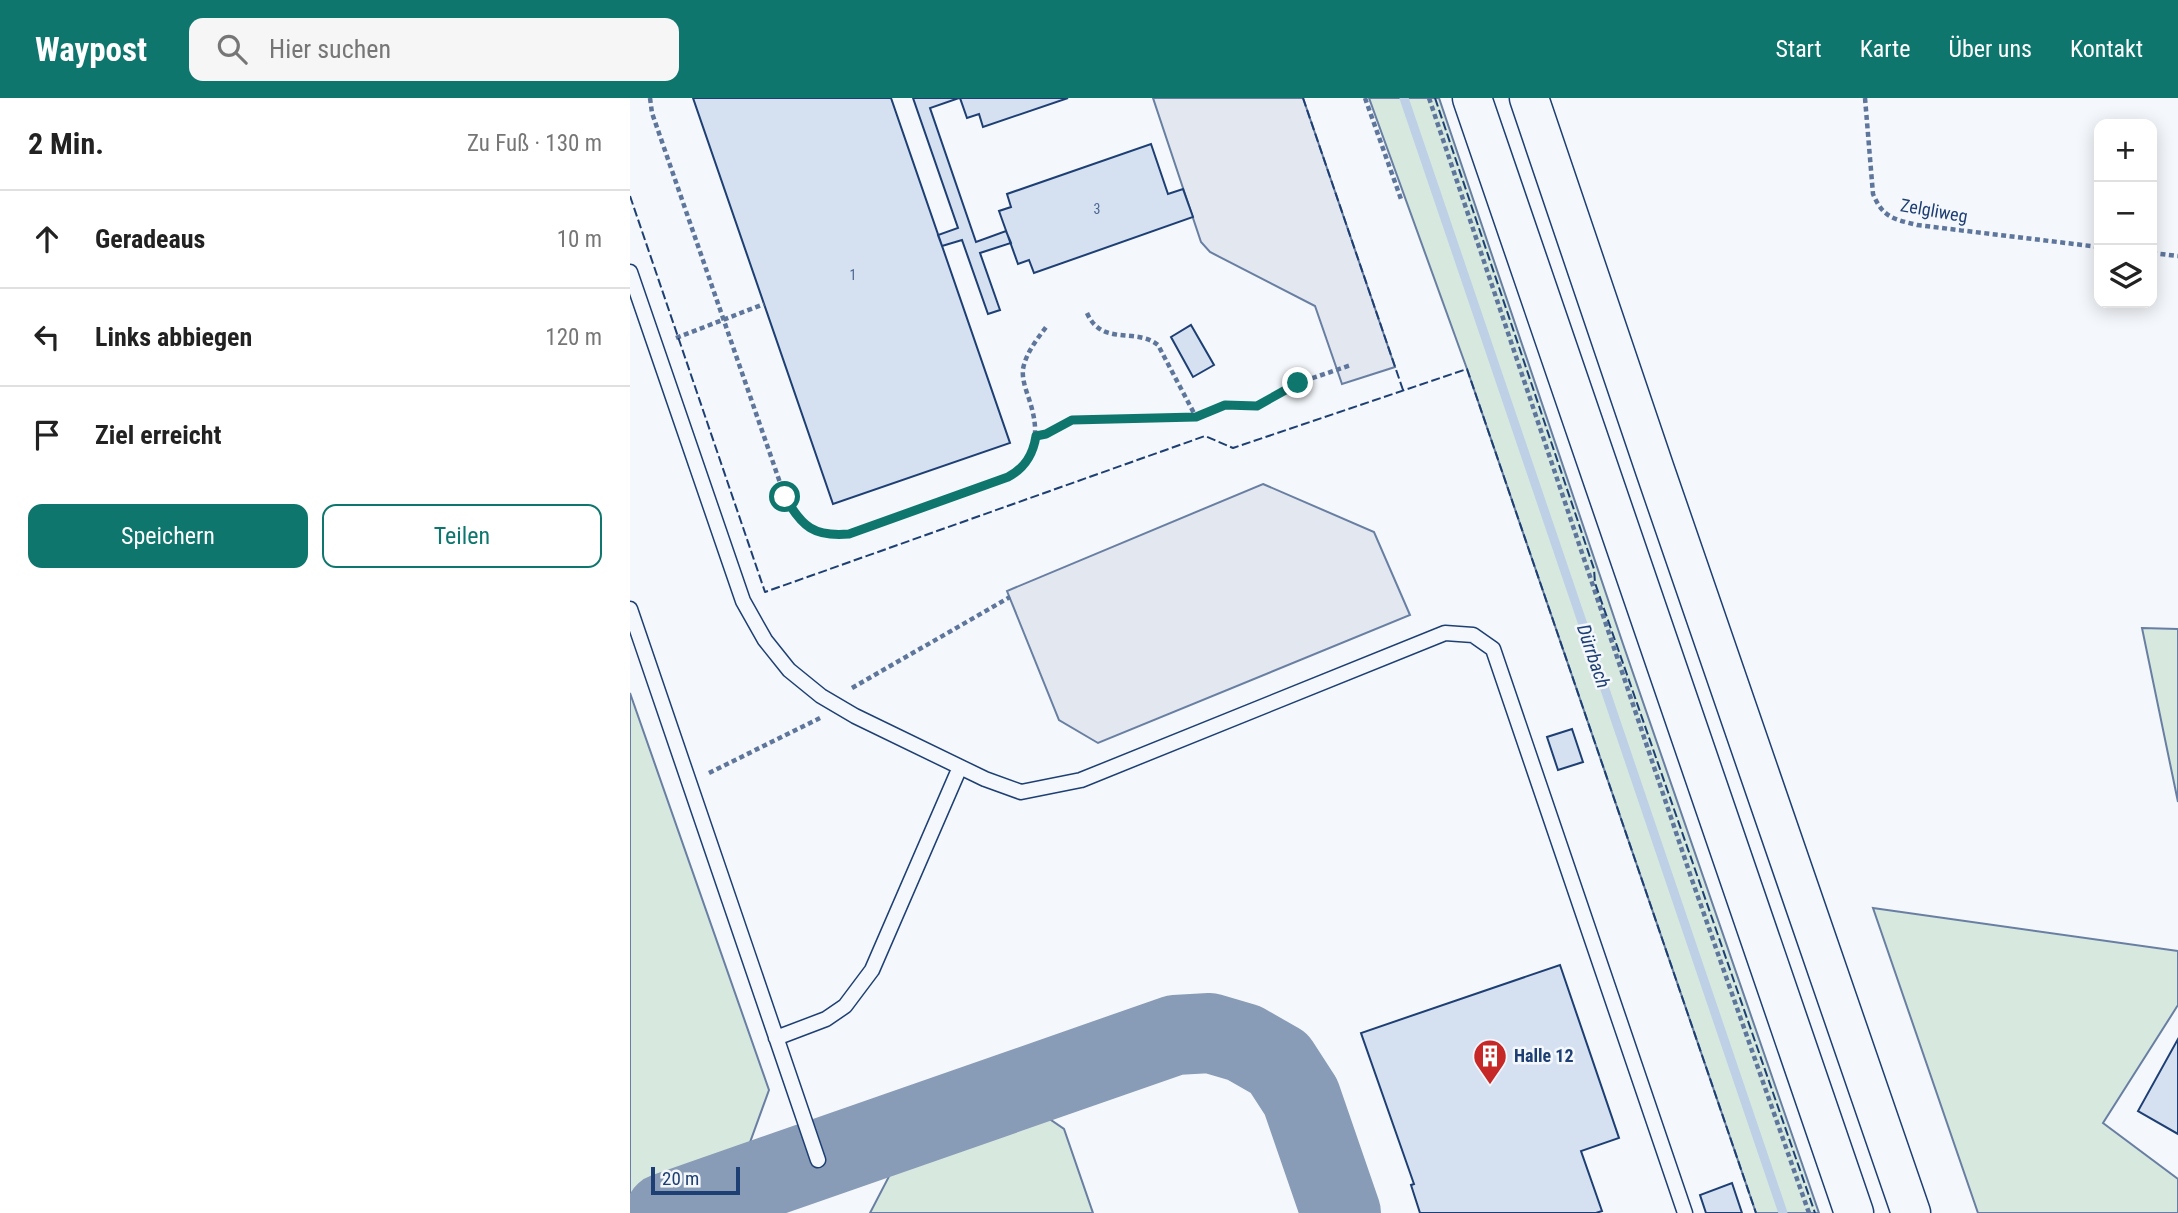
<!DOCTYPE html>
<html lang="de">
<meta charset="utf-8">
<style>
body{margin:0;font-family:"Roboto Condensed",sans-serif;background:#f6f6f6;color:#222}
.controls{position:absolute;right:21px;top:21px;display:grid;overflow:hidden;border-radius:14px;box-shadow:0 4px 18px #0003}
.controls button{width:63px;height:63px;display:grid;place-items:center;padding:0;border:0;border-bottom:2px solid #e0e0e0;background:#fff;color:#222;font:35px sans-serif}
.scale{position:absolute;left:21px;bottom:18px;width:89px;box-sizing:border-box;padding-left:7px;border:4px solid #1d3f73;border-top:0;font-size:19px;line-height:24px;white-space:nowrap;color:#1d3f73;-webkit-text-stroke:5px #f4f7fb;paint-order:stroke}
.stop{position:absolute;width:21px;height:21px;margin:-16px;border:5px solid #0f766e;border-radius:50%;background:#fff}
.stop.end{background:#0f766e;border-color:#fff;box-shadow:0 2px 7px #0008}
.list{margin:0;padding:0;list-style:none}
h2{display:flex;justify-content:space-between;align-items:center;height:91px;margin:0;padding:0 28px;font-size:30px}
h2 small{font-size:23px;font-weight:400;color:#767676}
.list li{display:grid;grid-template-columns:46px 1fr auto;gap:21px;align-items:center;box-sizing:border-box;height:98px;padding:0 28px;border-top:2px solid #e0e0e0}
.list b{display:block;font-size:26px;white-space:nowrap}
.list em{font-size:23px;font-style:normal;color:#767676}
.actions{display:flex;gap:14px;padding:21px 28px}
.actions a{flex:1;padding:16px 0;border:2px solid #0f766e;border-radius:14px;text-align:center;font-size:24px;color:#0f766e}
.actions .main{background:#0f766e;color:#fff}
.icon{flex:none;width:38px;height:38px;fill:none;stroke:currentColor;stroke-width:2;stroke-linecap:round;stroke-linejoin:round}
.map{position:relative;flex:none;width:1548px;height:1115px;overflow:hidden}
header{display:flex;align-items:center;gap:42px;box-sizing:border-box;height:98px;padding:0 35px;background:#0f766e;color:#fff}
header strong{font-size:33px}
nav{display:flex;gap:38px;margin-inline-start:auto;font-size:24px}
.search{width:490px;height:63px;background:#f6f6f6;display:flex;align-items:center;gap:18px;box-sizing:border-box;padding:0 24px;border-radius:14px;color:#767676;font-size:26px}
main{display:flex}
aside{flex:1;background:#fff}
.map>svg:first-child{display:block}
.green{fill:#d7e8df;stroke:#687fa3;stroke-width:2}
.parking{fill:#e3e8f0;stroke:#687fa3;stroke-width:2}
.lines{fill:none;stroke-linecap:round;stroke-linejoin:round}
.stream{stroke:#bed0e5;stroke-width:9}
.taxiway{stroke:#889bb7;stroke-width:80}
.building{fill:#d5e0f0;stroke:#1d3f73;stroke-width:2}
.lane-casing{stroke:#1d3f73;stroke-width:17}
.highway-casing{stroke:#1d3f73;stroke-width:41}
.path{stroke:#5e769c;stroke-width:4.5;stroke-dasharray:5 3.5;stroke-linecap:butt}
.lane{stroke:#f4f7fb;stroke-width:14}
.highway{stroke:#f4f7fb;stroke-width:38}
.fence{stroke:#1d3f73;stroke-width:2;stroke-dasharray:9 3.5;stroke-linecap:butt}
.route{stroke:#0f766e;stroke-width:9}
.labels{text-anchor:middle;stroke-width:5;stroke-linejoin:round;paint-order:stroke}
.number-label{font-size:14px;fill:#4b6792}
.street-label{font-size:18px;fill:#1d3f73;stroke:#f4f7fb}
.poi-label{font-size:18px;font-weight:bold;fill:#1d3f73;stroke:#f4f7fb;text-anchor:start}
.water-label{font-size:19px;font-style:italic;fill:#1d3f73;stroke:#f4f7fb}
</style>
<header>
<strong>Waypost</strong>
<div class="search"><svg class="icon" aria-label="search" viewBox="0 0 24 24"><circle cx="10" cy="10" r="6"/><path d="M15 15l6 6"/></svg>Hier suchen</div>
<nav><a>Start</a><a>Karte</a><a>Über uns</a><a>Kontakt</a></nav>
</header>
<main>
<aside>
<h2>2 Min.<small>Zu Fuß · 130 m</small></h2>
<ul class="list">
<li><svg class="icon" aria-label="ahead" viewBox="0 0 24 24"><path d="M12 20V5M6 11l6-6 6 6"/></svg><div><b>Geradeaus</b></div><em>10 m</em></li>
<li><svg class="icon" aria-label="left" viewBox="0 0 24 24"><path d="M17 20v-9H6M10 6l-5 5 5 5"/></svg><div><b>Links abbiegen</b></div><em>120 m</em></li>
<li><svg class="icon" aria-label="arrive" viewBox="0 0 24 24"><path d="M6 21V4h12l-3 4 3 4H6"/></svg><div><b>Ziel erreicht</b></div></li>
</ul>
<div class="actions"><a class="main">Speichern</a><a>Teilen</a></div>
</aside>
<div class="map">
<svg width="1548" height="1115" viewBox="0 0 1548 1115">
<rect width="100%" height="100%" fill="#f4f7fb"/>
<path class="green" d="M 739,0 L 809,0 L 993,546 L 1189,1115 L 1126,1115 L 837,271 Z
M 1512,530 L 1548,531 L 1548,704 Z
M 0,595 L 139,992 L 119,1047 L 61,1084 L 0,1106 Z
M 1243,810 L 1548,853 L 1548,907 L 1473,1025 L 1548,1081 L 1548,1115 L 1348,1115 Z
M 396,1014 L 415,1018 L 434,1031 L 463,1115 L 240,1115 L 268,1061 Z"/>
<path class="parking" d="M 523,0 L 673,0 L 765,269 L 712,286 L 685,208 L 580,154 L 571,144 Z
M 633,386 L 744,434 L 780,517 L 468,645 L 429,622 L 377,493 Z"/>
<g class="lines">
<path class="stream" d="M 774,0 L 1153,1115"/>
<path class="taxiway" d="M 35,1115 L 545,937 L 580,935 L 614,945 L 649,965 L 671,999 L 711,1115"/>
</g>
<path class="building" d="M 63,0 L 261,0 L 380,345 L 203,406 Z
M 283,0 L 329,0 L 300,10 L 346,144 L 376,133 L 381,145 L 350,155 L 370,212 L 358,216 L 332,142 L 312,148 L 308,137 L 328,130 Z
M 330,0 L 438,0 L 353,29 L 349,16 L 337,20 Z
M 521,46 L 538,96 L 553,91 L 563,119 L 404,175 L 399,162 L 388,166 L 369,113 L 381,109 L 377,96 Z
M 561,227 L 584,267 L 563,279 L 541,239 Z
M 942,631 L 953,664 L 928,672 L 917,639 Z
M 930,867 L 989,1040 L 951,1053 L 972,1113 L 966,1115 L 790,1115 L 781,1087 L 784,1086 L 731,935 Z
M 1548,941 L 1548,1036 L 1508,1013 Z
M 1102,1085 L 1112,1115 L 1076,1115 L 1070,1097 Z"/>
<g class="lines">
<g class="lane-casing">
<path id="lane" d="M 0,174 L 113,503 L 135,542 L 159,572 L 191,598 L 225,618 L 355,681 L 391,694 L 451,682 L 815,535 L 843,537 L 863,551 L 1055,1115
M 0,511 L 188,1062
M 146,940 L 196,921 L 215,908 L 242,872 L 330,669"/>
</g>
<g class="highway-casing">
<path id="highway" d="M 842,0 L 1224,1115
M 899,0 L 1025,372 L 1281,1115"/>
</g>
<path class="path" d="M 20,0 L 22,15 L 155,399 C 172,429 184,439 219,436 L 387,374 C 410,350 408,327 398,298 C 395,289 392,280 393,271 C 396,255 407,241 417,228
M 735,0 L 772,104
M 799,0 L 1061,779 L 1179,1115
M 1235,0 L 1243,96 C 1253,120 1264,121 1287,127 L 1469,149
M 1522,155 L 1548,158
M 457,215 C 472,249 506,229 528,247 L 566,319
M 46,240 L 134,206
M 406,338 L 416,336 L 442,322 L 566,319 L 595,307 L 627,308 L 668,285 L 721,267
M 222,590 L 380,499
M 79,675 L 190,620"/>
<use href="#lane" class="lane"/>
<use href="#highway" class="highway"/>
<path class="fence" d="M 673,0 L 773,292
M 805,0 L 964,471 L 965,485 L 1185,1115
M 0,98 L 135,494 L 575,338 L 603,350 L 837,271 L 1126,1115"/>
</g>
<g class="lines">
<path class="route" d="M 155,399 C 172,429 184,439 219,436 L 378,379 C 395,370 403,357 406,338 L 416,336 L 442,322 L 566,319 L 595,307 L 627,308 L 668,285"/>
</g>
<defs>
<g id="building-pin" transform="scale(1.75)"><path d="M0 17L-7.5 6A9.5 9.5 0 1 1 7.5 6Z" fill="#c62828" stroke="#f4f7fb"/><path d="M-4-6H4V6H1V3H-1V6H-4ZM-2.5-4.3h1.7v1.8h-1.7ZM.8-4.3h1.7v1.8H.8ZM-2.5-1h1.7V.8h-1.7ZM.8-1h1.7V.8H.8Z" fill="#fff"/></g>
</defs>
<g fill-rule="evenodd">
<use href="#building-pin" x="860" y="958"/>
</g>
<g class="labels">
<g class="number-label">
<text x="467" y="116">3</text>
<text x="223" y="182">1</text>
</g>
<g class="street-label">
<text transform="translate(1304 113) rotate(10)" y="6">Zelgliweg</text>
</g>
<g class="poi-label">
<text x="884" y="964">Halle 12</text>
</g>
<g class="water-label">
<text transform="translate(964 558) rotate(71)" y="7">Dürrbach</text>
</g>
</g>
</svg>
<div class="controls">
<button>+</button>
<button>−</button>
<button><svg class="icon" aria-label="layers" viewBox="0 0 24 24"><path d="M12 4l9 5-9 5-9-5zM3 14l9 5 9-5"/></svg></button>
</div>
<div class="scale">20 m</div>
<div class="stop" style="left:155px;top:399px"></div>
<div class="stop end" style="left:668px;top:285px"></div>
</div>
</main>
